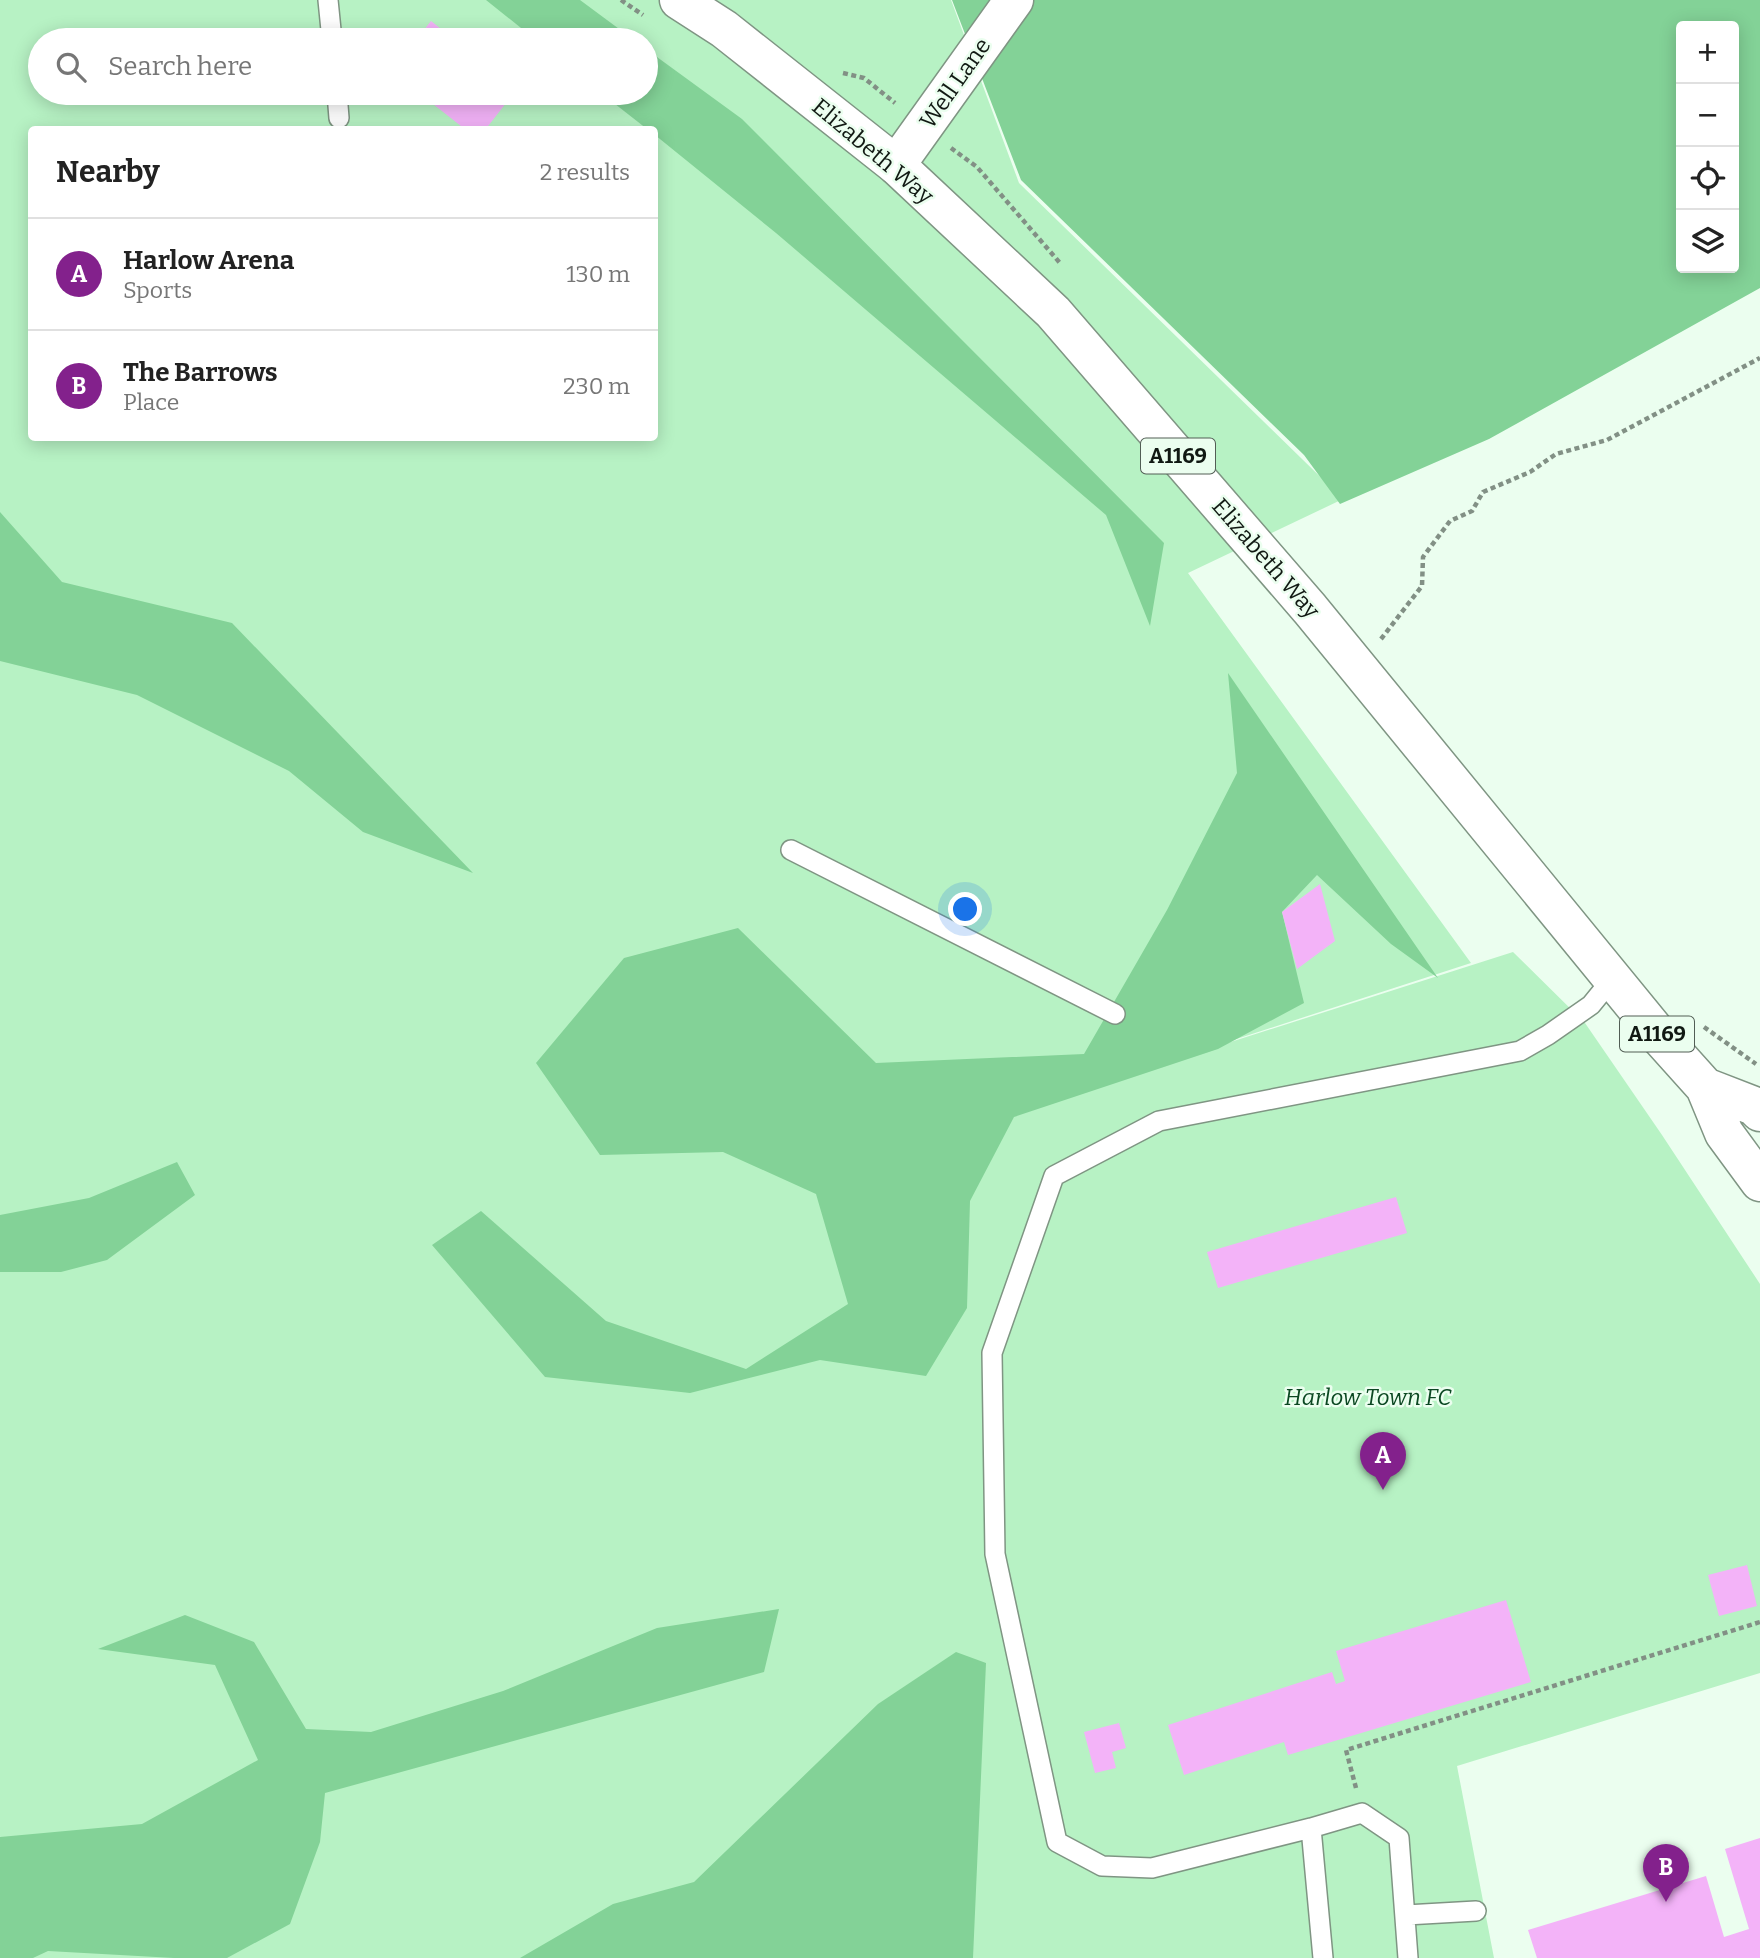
<!DOCTYPE html>
<meta charset="utf-8">
<style>
body{margin:0;font-family:Bitter,serif;background:#f6f6f6;color:#222}
.controls{position:absolute;right:21px;top:21px;display:grid;overflow:hidden;border-radius:7px;box-shadow:0 4px 18px #0003}
.controls button{width:63px;height:63px;display:grid;place-items:center;padding:0;border:0;border-bottom:2px solid #e0e0e0;background:#fff;color:#222;font:35px sans-serif}
.you{position:absolute;left:966px;top:910px;width:24px;height:24px;margin:-18px;border:5px solid #fff;border-radius:50%;background:#1a73e8;box-shadow:0 0 0 10px #1a73e833}
.badge{display:grid;place-items:center;width:46px;height:46px;border-radius:50%;background:#83218c;color:#fff;font-size:23px;font-weight:700}
.pin{position:absolute;translate:-50% -58px;filter:drop-shadow(0 2px 4px #0008)}
.pin::after{content:'';position:absolute;top:37px;width:24px;height:21px;background:inherit;clip-path:polygon(0 0,100% 0,50% 100%)}
.list{margin:0;padding:0;list-style:none}
h2{display:flex;justify-content:space-between;align-items:center;height:91px;margin:0;padding:0 28px;font-size:30px}
h2 small{font-size:23px;font-weight:400;color:#767676}
.list li{display:grid;grid-template-columns:46px 1fr auto;gap:21px;align-items:center;box-sizing:border-box;height:112px;padding:0 28px;border-top:2px solid #e0e0e0}
.list b{display:block;font-size:26px;white-space:nowrap}
.list p{margin:0;font-size:23px;white-space:nowrap;color:#767676}
.list em{font-size:23px;font-style:normal;color:#767676}
.icon{flex:none;width:38px;height:38px;fill:none;stroke:currentColor;stroke-width:2;stroke-linecap:round;stroke-linejoin:round}
.map{position:relative;flex:none;width:1760px;height:1958px;overflow:hidden}
.search{position:absolute;background:#fff;box-shadow:0 4px 18px #0003;left:28px;top:28px;width:630px;height:77px;display:flex;align-items:center;gap:18px;box-sizing:border-box;padding:0 24px;border-radius:38px;color:#767676;font-size:26px}
.panel{position:absolute;background:#fff;box-shadow:0 4px 18px #0003;left:28px;top:126px;width:630px;height:315px;border-radius:7px}
.map>svg:first-child{display:block}
.green{fill:#b7f2c4;fill-rule:evenodd}
.forest{fill:#83d297;fill-rule:evenodd}
.building{fill:#f3b3f8}
.lines{fill:none;stroke-linecap:round;stroke-linejoin:round}
.lane-casing{stroke:#7f9583;stroke-width:22}
.street-casing{stroke:#7f9583;stroke-width:41}
.primary-casing{stroke:#7f9583;stroke-width:41}
.path{stroke:#829085;stroke-width:4.5;stroke-dasharray:5 3.5;stroke-linecap:butt}
.lane{stroke:#fff;stroke-width:19}
.street{stroke:#fff;stroke-width:38}
.primary{stroke:#fff;stroke-width:38}
.labels{text-anchor:middle;stroke-width:5;stroke-linejoin:round;paint-order:stroke}
.shield{fill:#ebfeef;stroke:#525e55;stroke-width:2}
.shield-label{font-size:21px;font-weight:bold;fill:#111913}
.street-label{font-size:23px;fill:#111913;stroke:#ebfeef}
.park-label{font-size:23px;font-style:italic;fill:#0b4822;stroke:#ebfeef}
</style>
<div class="map">
<svg width="1760" height="1958" viewBox="0 0 1760 1958">
<rect width="100%" height="100%" fill="#ebfeef"/>
<path class="green" d="M 0,0 L 951,0 L 1019,183 L 1343,499 L 1188,573 L 1471,963 L 1030,1106 L 1513,952 L 1585,1023 L 1662,1135 L 1760,1284 L 1760,1673 L 1457,1766 L 1494,1958 L 0,1958 ZM 40,40 L 646,40 L 646,93 L 40,93 ZM 32,130 L 654,130 L 654,438 L 32,438 Z"/>
<path class="forest" d="M 486,0 L 580,0 L 634,40 L 536,40 Z
M 952,0 L 1760,0 L 1760,288 L 1489,439 L 1340,504 L 1304,455 L 1021,180 ZM 1681,26 L 1734,26 L 1734,268 L 1681,268 Z
M 646,49 L 742,119 L 1164,543 L 1150,626 L 1106,515 L 776,233 L 655,135 L 654,130 L 647,129 L 601,93 L 646,93 Z
M 0,512 L 62,582 L 232,623 L 473,873 L 363,832 L 289,771 L 137,695 L 0,661 Z
M 1228,673 L 1438,978 L 1391,944 L 1317,875 L 1282,912 L 1304,1003 L 1218,1049 L 1014,1117 L 970,1201 L 967,1308 L 926,1376 L 820,1360 L 690,1393 L 545,1377 L 432,1245 L 481,1211 L 606,1321 L 746,1369 L 848,1304 L 816,1194 L 723,1152 L 600,1155 L 536,1063 L 624,958 L 738,928 L 876,1063 L 1084,1054 L 1167,910 L 1237,773 Z
M 177,1162 L 195,1195 L 107,1260 L 61,1272 L 0,1272 L 0,1215 L 89,1198 Z
M 779,1609 L 764,1672 L 325,1793 L 320,1842 L 290,1924 L 227,1958 L 174,1958 L 48,1951 L 33,1958 L 0,1958 L 0,1837 L 142,1824 L 258,1760 L 215,1665 L 98,1649 L 185,1615 L 254,1642 L 306,1729 L 371,1732 L 503,1691 L 657,1628 Z
M 956,1652 L 986,1663 L 973,1958 L 520,1958 L 613,1904 L 694,1882 L 878,1704 Z"/>
<path class="building" d="M 431,21 L 455,40 L 416,40 Z
M 419,93 L 514,93 L 485,130 L 466,130 Z
M 1320,884 L 1335,941 L 1297,969 L 1282,912 Z
M 1396,1197 L 1407,1233 L 1218,1288 L 1207,1252 Z
M 1747,1565 L 1757,1606 L 1719,1616 L 1708,1575 Z
M 1506,1600 L 1531,1682 L 1288,1755 L 1284,1742 L 1184,1775 L 1168,1725 L 1332,1672 L 1336,1684 L 1345,1681 L 1336,1651 Z
M 1119,1723 L 1126,1748 L 1112,1752 L 1116,1768 L 1095,1773 L 1084,1732 Z
M 1760,1838 L 1760,1958 L 1537,1958 L 1528,1930 L 1706,1876 L 1724,1937 L 1749,1929 L 1725,1849 Z"/>
<g class="lines">
<g class="lane-casing">
<path id="lane" d="M 328,0 L 332,40
M 337,93 L 339,118
M 791,850 L 1115,1014
M 1311,1828 L 1323,1958
M 1406,1915 L 1476,1911
M 1408,1958 L 1399,1838 L 1362,1813 L 1311,1828 L 1152,1868 L 1102,1866 L 1057,1842 L 995,1554 L 992,1353 L 1054,1176 L 1159,1121 L 1520,1051 L 1548,1035 L 1591,1005 L 1613,978"/>
</g>
<g class="street-casing">
<path id="street" d="M 896,165 L 1014,0"/>
</g>
<g class="primary-casing">
<path id="primary" d="M 679,0 L 724,29 L 896,165 L 1053,312 L 1310,609 L 1661,1038 L 1705,1087 L 1724,1133 L 1760,1182
M 1705,1087 L 1754,1106 L 1760,1112"/>
</g>
<path class="path" d="M 621,0 L 643,15
M 843,73 L 864,78 L 895,103
M 951,148 L 977,167 L 1060,263
M 1381,639 L 1422,586 L 1423,557 L 1450,521 L 1472,511 L 1483,492 L 1530,472 L 1556,454 L 1607,440 L 1760,358
M 1704,1027 L 1756,1064
M 1356,1788 L 1346,1750 L 1760,1622"/>
<use href="#lane" class="lane"/>
<use href="#street" class="street"/>
<use href="#primary" class="primary"/>
</g>
<g class="labels">
<g class="shield">
<rect x="1141" y="438.5" width="74" height="35" rx="5"/>
<rect x="1620" y="1016.5" width="74" height="35" rx="5"/>
</g>
<g class="shield-label">
<text x="1178" y="463">A1169</text>
<text x="1657" y="1041">A1169</text>
</g>
<g class="street-label">
<text transform="translate(955 83) rotate(-55)" y="8">Well Lane</text>
<text transform="translate(873 151) rotate(40)" y="8">Elizabeth Way</text>
<text transform="translate(1266 558) rotate(49)" y="8">Elizabeth Way</text>
</g>
<g class="park-label">
<text x="1368" y="1405">Harlow Town FC</text>
</g>
</g>
</svg>
<div class="controls">
<button>+</button>
<button>−</button>
<button><svg class="icon" aria-label="locate" viewBox="0 0 24 24"><circle cx="12" cy="12" r="6"/><path d="M12 2v4M12 18v4M2 12h4M18 12h4"/></svg></button>
<button><svg class="icon" aria-label="layers" viewBox="0 0 24 24"><path d="M12 4l9 5-9 5-9-5zM3 14l9 5 9-5"/></svg></button>
</div>
<div class="you"></div>
<div class="pin badge" style="left:1383px;top:1490px">A</div>
<div class="pin badge" style="left:1666px;top:1902px">B</div>
<div class="search"><svg class="icon" aria-label="search" viewBox="0 0 24 24"><circle cx="10" cy="10" r="6"/><path d="M15 15l6 6"/></svg>Search here</div>
<section class="panel">
<h2>Nearby<small>2 results</small></h2>
<ul class="list">
<li><span class="badge">A</span><div><b>Harlow Arena</b><p>Sports</p></div><em>130 m</em></li>
<li><span class="badge">B</span><div><b>The Barrows</b><p>Place</p></div><em>230 m</em></li>
</ul>
</section>
</div>
